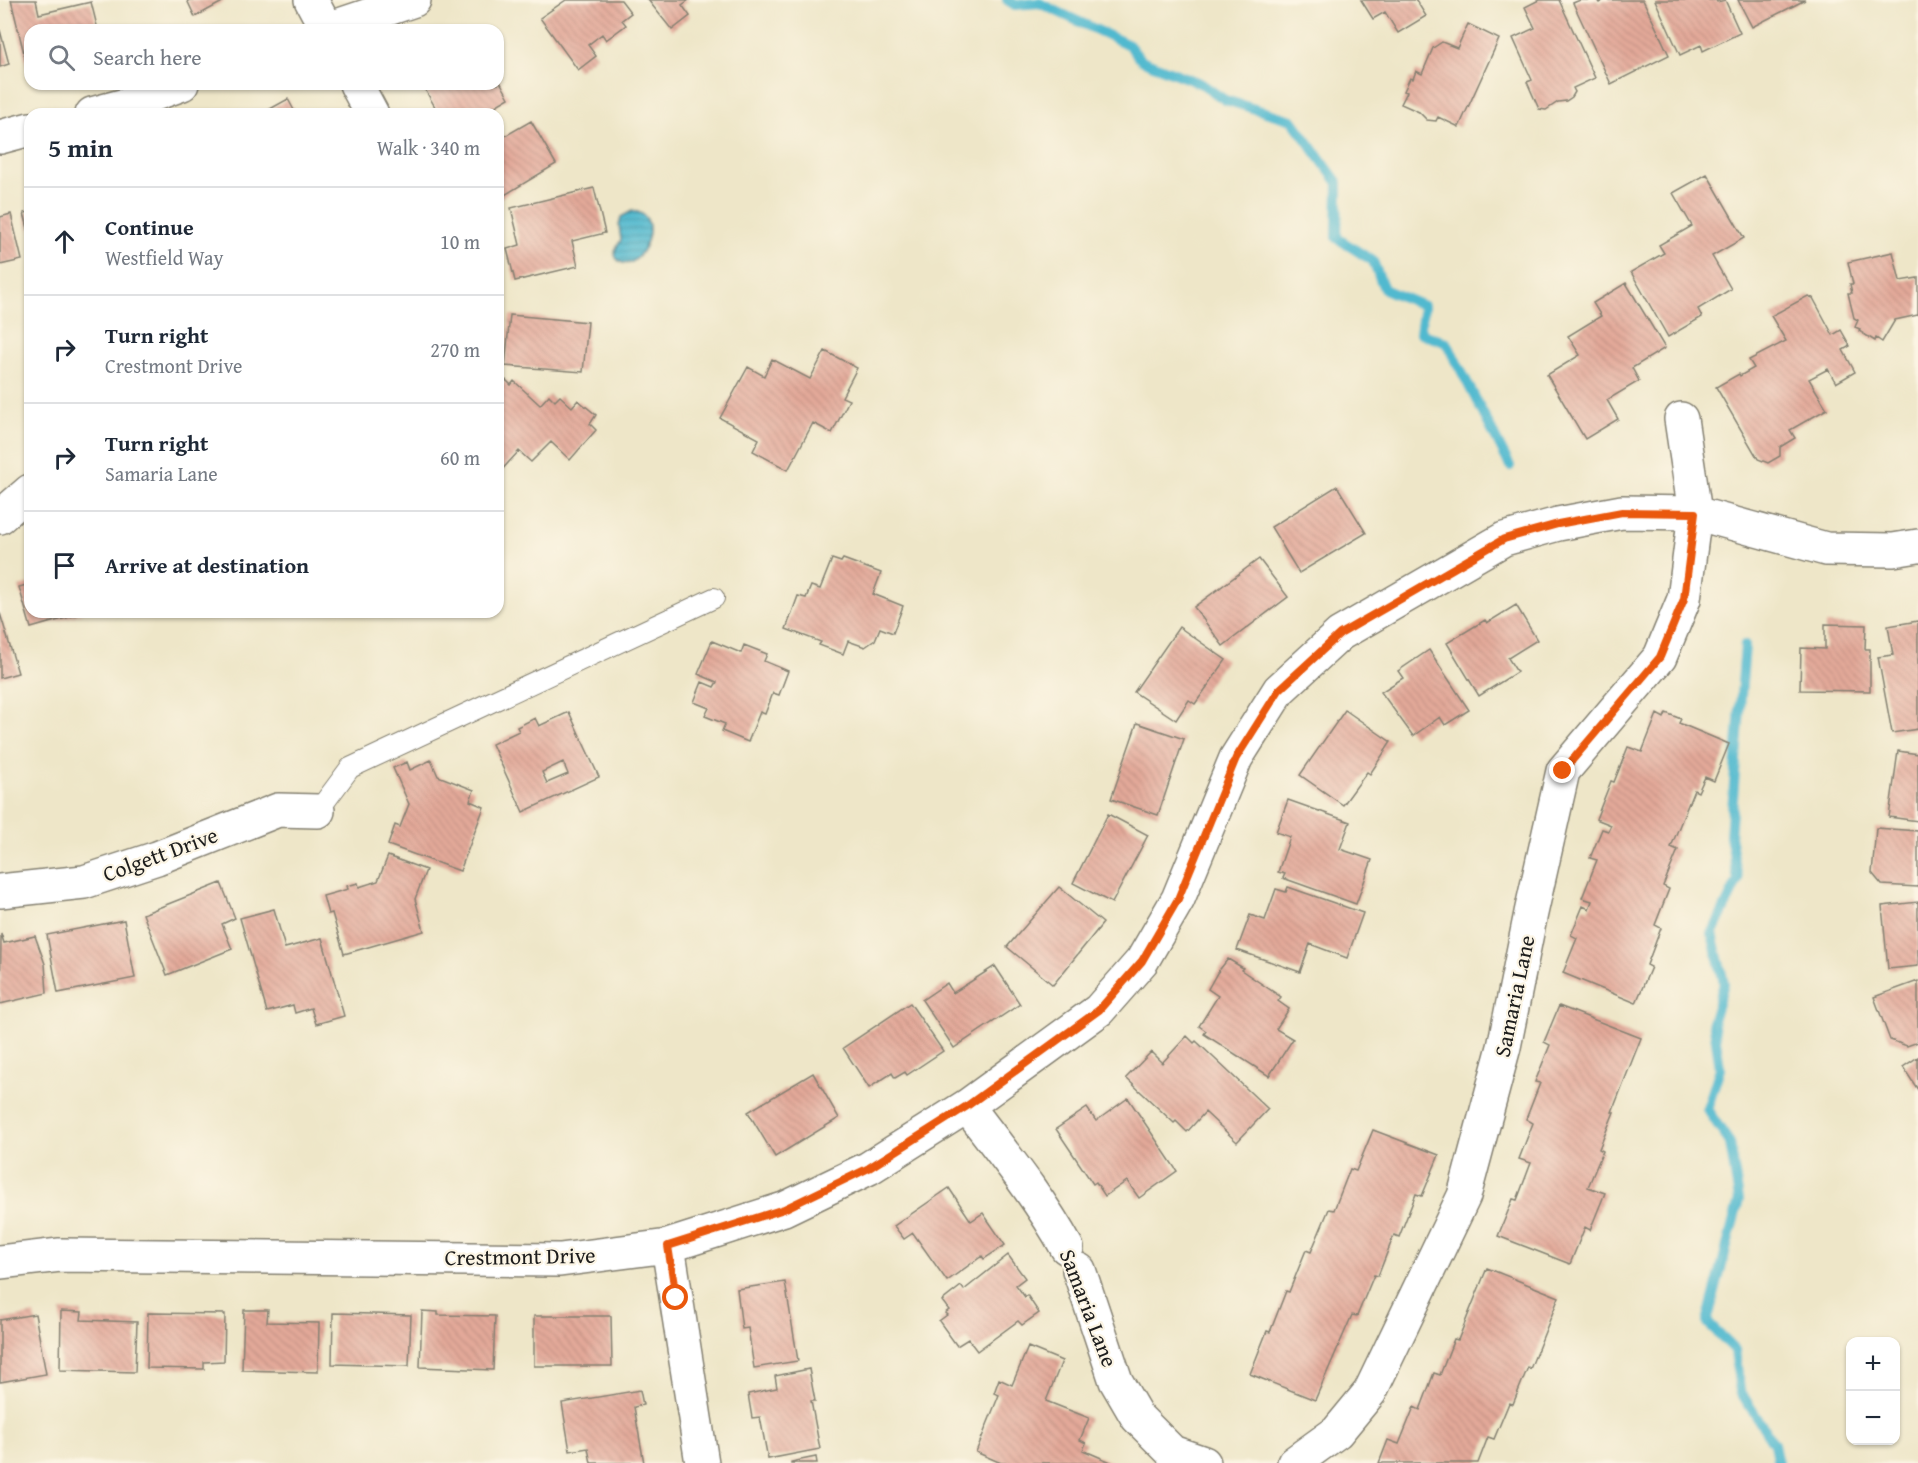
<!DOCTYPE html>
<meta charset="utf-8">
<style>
body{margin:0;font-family:"Gentium Book Plus",serif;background:#f2f2f3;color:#1f2937}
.controls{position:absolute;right:18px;bottom:18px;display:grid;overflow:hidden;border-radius:12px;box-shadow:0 2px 4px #0004}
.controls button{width:54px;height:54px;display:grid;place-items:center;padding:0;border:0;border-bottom:2px solid #e0e1e3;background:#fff;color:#1f2937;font:30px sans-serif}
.stop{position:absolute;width:18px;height:18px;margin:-14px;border:4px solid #ea580c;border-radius:50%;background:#fff}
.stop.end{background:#ea580c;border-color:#fff;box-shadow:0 2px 6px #0008}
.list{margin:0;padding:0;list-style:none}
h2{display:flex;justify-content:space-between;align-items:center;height:78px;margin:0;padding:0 24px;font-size:26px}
h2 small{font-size:20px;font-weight:400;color:#747a83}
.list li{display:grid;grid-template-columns:39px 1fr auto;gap:18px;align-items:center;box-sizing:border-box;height:108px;padding:0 24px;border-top:2px solid #e0e1e3}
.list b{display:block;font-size:22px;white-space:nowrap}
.list p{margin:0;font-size:20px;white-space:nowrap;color:#747a83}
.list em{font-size:20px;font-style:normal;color:#747a83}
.icon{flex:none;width:33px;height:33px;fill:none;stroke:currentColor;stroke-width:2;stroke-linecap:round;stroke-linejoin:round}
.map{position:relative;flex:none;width:1918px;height:1463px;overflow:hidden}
.search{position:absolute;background:#fff;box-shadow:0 2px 4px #0004;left:24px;top:24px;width:480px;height:66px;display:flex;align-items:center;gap:15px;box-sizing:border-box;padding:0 21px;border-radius:18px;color:#747a83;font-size:22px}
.panel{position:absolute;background:#fff;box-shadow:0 2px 4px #0004;left:24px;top:108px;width:480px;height:510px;border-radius:18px}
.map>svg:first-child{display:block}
.water{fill:url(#water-rules);stroke:#366a76;stroke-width:1.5}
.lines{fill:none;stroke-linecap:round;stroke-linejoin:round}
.stream{stroke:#51b9cf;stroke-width:10}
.building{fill:url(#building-back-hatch);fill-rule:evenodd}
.lane-casing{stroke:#858172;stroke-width:22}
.street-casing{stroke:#858172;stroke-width:36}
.lane{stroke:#fff;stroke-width:20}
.street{stroke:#fff;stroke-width:33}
.route{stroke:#ea580c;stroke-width:8}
.labels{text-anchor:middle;stroke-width:4.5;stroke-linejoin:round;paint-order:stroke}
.street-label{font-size:22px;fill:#1c1c1c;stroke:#fcf5e5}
</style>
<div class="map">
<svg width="1918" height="1463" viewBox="0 0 1918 1463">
<defs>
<pattern id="water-rules" width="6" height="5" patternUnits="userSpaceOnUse" patternTransform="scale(1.5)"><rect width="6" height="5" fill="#51b9cf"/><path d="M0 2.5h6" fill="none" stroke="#469eb1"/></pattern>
<pattern id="building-back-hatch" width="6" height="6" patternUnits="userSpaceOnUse" patternTransform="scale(1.5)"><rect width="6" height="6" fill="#e3a999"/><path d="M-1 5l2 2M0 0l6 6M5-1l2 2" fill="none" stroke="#c29183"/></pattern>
</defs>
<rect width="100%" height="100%" fill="#fcf5e5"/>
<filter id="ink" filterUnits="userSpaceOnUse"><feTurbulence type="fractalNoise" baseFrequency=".0167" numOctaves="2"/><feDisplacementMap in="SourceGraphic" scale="12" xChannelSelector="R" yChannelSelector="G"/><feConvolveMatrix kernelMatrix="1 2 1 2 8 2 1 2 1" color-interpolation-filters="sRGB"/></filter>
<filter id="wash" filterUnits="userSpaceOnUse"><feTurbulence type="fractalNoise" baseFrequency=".008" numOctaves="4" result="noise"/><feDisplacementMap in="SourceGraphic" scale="24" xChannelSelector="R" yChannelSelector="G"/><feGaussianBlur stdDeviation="1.35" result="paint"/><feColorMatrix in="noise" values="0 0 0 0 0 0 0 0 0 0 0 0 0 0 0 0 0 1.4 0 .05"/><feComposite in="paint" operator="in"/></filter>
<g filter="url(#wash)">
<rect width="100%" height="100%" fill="#eee6c8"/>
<path class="water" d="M 632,211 C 660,213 649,251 632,262 C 625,266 615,261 615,253 C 615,248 619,244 621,240 L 619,225 L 621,217 Z"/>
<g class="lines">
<path class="stream" d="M 1007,0 L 1015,5 L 1039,3 L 1129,45 L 1141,60 L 1202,84 L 1225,100 L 1292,120 L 1338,183 L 1337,238 L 1373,261 L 1384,289 L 1424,306 L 1420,333 L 1447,343 L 1510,466
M 1745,645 L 1730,836 L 1738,880 L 1712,934 L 1724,983 L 1713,1020 L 1720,1068 L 1707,1109 L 1730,1143 L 1739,1200 L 1707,1322 L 1735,1350 L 1740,1391 L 1774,1444 L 1778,1463"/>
</g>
<g id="blocks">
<path class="building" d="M 11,0 L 36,0 L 39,14 L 91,2 L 98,30 L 30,30 L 30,65 L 27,66 Z
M 187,0 L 226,0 L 195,17 Z
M 566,0 L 621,0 L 631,13 L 622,20 L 626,25 L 606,40 L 602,34 L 588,45 L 596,56 L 578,70 L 540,18 Z
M 648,0 L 689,0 L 682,5 L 690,16 L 672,30 Z
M 1361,0 L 1416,0 L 1426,16 L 1398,33 L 1385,12 L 1373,19 Z
M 1539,0 L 1559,0 L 1595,78 L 1573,88 L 1575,92 L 1572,97 L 1566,101 L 1558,102 L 1546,110 L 1539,109 L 1527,82 L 1532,80 L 1513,38 L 1535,28 L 1525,7 Z
M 1580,0 L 1597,0 L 1599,3 L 1604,0 L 1643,0 L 1669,55 L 1611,84 L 1573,3 Z
M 1655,0 L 1716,0 L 1717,2 L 1725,0 L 1740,33 L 1703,51 L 1701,45 L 1680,55 Z
M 1738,0 L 1805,0 L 1752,27 Z
M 1468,24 L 1499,39 L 1459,127 L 1438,117 L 1436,121 L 1427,120 L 1419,112 L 1401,104 L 1407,92 L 1404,91 L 1410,78 L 1413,79 L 1416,71 L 1422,74 L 1433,48 L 1442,42 L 1457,48 Z
M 0,30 L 9,64 L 0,67 Z
M 498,78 L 509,98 L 482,114 L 439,114 L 422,84 L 498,84 Z
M 288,99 L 296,114 L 261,114 Z
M 531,121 L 556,164 L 498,199 L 498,140 Z
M 1707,174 L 1744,238 L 1712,256 L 1731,289 L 1698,309 L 1702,317 L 1668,337 L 1631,272 L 1664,253 L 1659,245 L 1692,226 L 1673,193 Z
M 594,188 L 605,233 L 572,241 L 578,266 L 515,281 L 507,249 L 520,245 L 511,208 Z
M 30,212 L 30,232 L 29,232 L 24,213 Z
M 11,214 L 22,260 L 0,265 L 0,217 Z
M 1893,252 L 1900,281 L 1918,278 L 1918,315 L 1895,320 L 1882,342 L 1876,338 L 1875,341 L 1859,331 L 1860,329 L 1855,327 L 1858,320 L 1854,318 L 1848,293 L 1852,293 L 1850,284 L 1853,284 L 1848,262 Z
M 1626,283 L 1665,348 L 1632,368 L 1639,381 L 1607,400 L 1618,419 L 1585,439 L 1547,375 L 1580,355 L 1568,336 L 1601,316 L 1593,303 Z
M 1808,296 L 1813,298 L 1833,335 L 1841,330 L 1850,346 L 1843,350 L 1855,372 L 1836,383 L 1828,369 L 1809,379 L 1827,409 L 1790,430 L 1795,438 L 1780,447 L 1780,456 L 1768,463 L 1758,459 L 1716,387 L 1739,374 L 1740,376 L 1754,368 L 1749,360 L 1786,341 L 1771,316 Z
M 510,315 L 588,322 L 583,372 L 505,366 Z
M 825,351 L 857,368 L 842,397 L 849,400 L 832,433 L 813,423 L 788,470 L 753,451 L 759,439 L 720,418 L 748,367 L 764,376 L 772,359 L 810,379 Z
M 506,380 L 511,385 L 514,381 L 540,405 L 549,395 L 555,401 L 560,396 L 572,407 L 578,400 L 596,415 L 590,424 L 596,430 L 570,460 L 551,442 L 531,462 L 519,451 L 498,474 L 498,389 Z
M 1337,486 L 1366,533 L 1299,573 L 1271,527 Z
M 832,559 L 841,562 L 843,559 L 881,573 L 873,594 L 903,606 L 893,633 L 880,628 L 875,640 L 865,647 L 848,641 L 843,654 L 819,645 L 821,642 L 786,629 L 798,596 L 806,598 L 811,586 L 820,589 Z
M 1259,559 L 1288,597 L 1223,646 L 1194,607 Z
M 30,584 L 30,612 L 83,613 L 31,628 L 19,587 Z
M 1516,605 L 1537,640 L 1508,658 L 1517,672 L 1479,696 L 1447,643 L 1485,620 L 1487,623 Z
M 0,613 L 18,673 L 0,678 Z
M 1918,621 L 1918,729 L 1892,733 L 1878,657 L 1893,655 L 1888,626 Z
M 1825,624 L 1866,625 L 1865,649 L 1870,649 L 1870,691 L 1800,690 L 1801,648 L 1825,649 Z
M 1179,627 L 1226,660 L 1195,704 L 1189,700 L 1176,720 L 1134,692 Z
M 712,641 L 741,653 L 744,645 L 767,654 L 764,661 L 788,671 L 779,695 L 773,693 L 765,714 L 760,712 L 748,742 L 722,731 L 725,724 L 705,716 L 709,708 L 694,702 L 702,682 L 714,687 L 717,682 L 698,674 Z
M 1429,650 L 1469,710 L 1445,725 L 1440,717 L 1413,736 L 1381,692 L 1403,678 L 1398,671 Z
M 1345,710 L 1391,742 L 1370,774 L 1367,772 L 1343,805 L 1300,775 Z
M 569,712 L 599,777 L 523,812 L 492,744 L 519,731 L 517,727 L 535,718 L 539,726 ZM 563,762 L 568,774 L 547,783 L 542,772 Z
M 1666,713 L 1681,719 L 1679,723 L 1729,744 L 1714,781 L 1705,777 L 1698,792 L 1694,790 L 1671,847 L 1678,850 L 1663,886 L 1669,889 L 1655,925 L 1661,928 L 1647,965 L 1651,967 L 1636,1003 L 1563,973 L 1577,938 L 1571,935 L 1583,906 L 1589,909 L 1592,901 L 1582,898 L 1597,860 L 1590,858 L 1602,829 L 1608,831 L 1611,825 L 1596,819 L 1611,781 L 1614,782 L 1628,747 L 1642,752 L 1657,714 L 1664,718 Z
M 1137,723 L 1184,739 L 1158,815 L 1111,799 Z
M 1898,751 L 1918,754 L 1918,821 L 1889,817 Z
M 431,760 L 438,776 L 474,790 L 470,801 L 484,807 L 460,871 L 388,845 L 395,825 L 400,827 L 409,804 L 393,768 L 407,762 L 410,770 Z
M 1288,800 L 1350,822 L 1340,849 L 1372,860 L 1356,904 L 1283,878 L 1285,874 L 1278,872 L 1290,837 L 1276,832 Z
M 1108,814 L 1148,835 L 1112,903 L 1073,883 Z
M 1876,828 L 1918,831 L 1918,887 L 1882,885 L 1872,873 Z
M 388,856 L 426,870 L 415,899 L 424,931 L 344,954 L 332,913 L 328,914 L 323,896 L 348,889 L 347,886 L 358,883 L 359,887 L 378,881 Z
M 221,883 L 235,918 L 222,924 L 232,949 L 167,975 L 143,914 Z
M 1059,887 L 1103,923 L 1053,985 L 1007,947 Z
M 1288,887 L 1363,913 L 1347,958 L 1310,944 L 1300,972 L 1237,950 L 1250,915 L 1265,920 L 1276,889 L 1286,892 Z
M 1918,902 L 1918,966 L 1888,969 L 1882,906 Z
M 274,909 L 285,948 L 322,938 L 344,1016 L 316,1024 L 311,1008 L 295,1013 L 293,1005 L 267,1012 L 240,918 Z
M 124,920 L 135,978 L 58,993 L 47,935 Z
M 1,933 L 4,943 L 35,936 L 45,964 L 47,993 L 0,1004 Z
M 1228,959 L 1243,968 L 1241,970 L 1281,997 L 1278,1001 L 1289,1009 L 1276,1029 L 1293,1039 L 1269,1076 L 1204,1034 L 1206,1031 L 1199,1026 L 1218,996 L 1208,989 L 1217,973 Z
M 995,966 L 1020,1004 L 954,1048 L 922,1000 L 947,983 L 953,993 Z
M 1918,981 L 1918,1042 L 1907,1046 L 1890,1040 L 1874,997 Z
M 910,1003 L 943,1051 L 907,1075 L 905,1072 L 895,1078 L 892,1073 L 869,1088 L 843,1048 Z
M 1559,1006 L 1641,1038 L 1612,1112 L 1614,1112 L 1599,1149 L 1603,1151 L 1588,1187 L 1605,1193 L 1590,1230 L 1585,1227 L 1570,1264 L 1498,1236 L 1513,1199 L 1517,1200 L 1531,1163 L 1519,1159 L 1533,1123 L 1526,1119 L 1540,1083 L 1535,1082 L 1550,1045 L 1544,1042 Z
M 1187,1036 L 1194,1043 L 1196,1041 L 1268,1109 L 1237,1142 L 1205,1112 L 1187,1132 L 1176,1121 L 1174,1123 L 1126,1078 L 1151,1052 L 1162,1063 Z
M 1918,1057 L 1918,1090 L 1903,1067 Z
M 813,1073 L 839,1118 L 775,1157 L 748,1112 Z
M 1128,1098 L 1177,1171 L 1139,1198 L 1127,1181 L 1105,1196 L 1096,1182 L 1093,1184 L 1056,1129 L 1087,1108 L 1096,1121 Z
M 1373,1130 L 1439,1155 L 1422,1196 L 1416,1194 L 1399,1237 L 1394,1235 L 1378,1276 L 1374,1275 L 1357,1316 L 1352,1315 L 1315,1400 L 1250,1374 L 1267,1331 L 1270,1332 L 1286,1291 L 1289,1292 L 1306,1250 L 1311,1252 L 1329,1209 L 1334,1210 L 1350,1169 L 1356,1171 Z
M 949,1188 L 971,1221 L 983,1213 L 1005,1245 L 984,1259 L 982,1256 L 947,1281 L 913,1233 L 904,1239 L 894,1226 Z
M 1008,1255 L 1025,1278 L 1016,1285 L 1025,1297 L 1027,1295 L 1039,1313 L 1022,1325 L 1018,1321 L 977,1351 L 968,1339 L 957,1346 L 939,1321 L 947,1315 L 945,1313 L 949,1310 L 942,1301 L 961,1286 L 964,1290 Z
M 1487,1268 L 1559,1297 L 1530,1369 L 1528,1367 L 1513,1404 L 1509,1403 L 1494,1439 L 1488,1437 L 1478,1463 L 1379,1463 L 1388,1440 L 1399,1444 L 1414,1407 L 1420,1410 L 1434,1373 L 1440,1375 L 1454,1339 L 1458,1340 Z
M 785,1282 L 798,1361 L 754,1368 L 748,1328 L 742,1329 L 737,1289 Z
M 244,1310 L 268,1310 L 267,1322 L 319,1323 L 318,1372 L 242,1370 Z
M 61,1311 L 82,1312 L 81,1320 L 137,1322 L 135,1372 L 60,1370 Z
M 422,1311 L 438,1312 L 438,1315 L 495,1316 L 493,1370 L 420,1367 Z
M 148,1313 L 225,1314 L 224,1361 L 204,1362 L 204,1369 L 147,1368 Z
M 333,1313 L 411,1315 L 409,1366 L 332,1364 Z
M 35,1314 L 46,1374 L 0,1382 L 0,1320 Z
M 534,1316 L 611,1316 L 612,1366 L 534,1366 Z
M 1028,1347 L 1062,1361 L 1046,1401 L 1089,1418 L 1080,1440 L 1086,1443 L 1083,1450 L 1113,1463 L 1001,1463 L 976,1452 L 999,1395 L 994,1393 L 999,1379 L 1012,1385 Z
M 809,1369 L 815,1401 L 811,1401 L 820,1449 L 768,1459 L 760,1417 L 752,1418 L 748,1394 L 777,1388 L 775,1376 Z
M 640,1390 L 643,1405 L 634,1407 L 644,1463 L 591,1463 L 588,1448 L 570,1451 L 562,1403 Z
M 816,1457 L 817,1463 L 791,1463 L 791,1462 Z"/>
</g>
</g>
<g filter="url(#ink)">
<use href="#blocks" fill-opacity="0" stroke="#858172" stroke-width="1.5"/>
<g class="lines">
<g class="lane-casing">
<path id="lane" d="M 318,811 L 350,768 L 714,598"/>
</g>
<g class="street-casing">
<path id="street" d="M 311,0 L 327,30
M 325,30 L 414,0
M 356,84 L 372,114
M 92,114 L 122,106 L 182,84
M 0,137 L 30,129
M 0,517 L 30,491
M 0,891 L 84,882 L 157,858 L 278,810 L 318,811
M 967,1106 C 1002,1152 1039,1197 1067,1248
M 668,1246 L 702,1463
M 0,1262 L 60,1255 L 560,1260 L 668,1246 L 784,1209 L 869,1168 L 967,1106 L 1099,1010 L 1142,961 L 1178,899 L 1236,758 L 1279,690 L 1340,634 L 1504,539 L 1558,524 L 1622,512 L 1695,513 L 1826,549 L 1893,550 L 1918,546
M 1079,1270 L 1116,1381 L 1137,1417 L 1172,1452 L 1204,1463
M 1294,1463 L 1337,1432 L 1370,1392 L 1464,1196 L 1504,1047 L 1531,913 L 1563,771 L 1660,657 L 1684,599 L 1695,513 L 1681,419"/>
</g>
<use href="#lane" class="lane"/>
<use href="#street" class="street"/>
</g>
</g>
<g class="lines" filter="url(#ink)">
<path class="route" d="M 676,1298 L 668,1246 L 784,1209 L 869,1168 L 967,1106 L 1099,1010 L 1142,961 L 1178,899 L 1236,758 L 1279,690 L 1340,634 L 1504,539 L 1558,524 L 1622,512 L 1695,513 L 1684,599 L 1660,657 L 1563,771"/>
</g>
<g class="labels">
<g class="street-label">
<text transform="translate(160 854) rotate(-20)" y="8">Colgett Drive</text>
<text transform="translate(1514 996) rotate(-78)" y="8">Samaria Lane</text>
<text transform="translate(520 1256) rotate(-1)" y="8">Crestmont Drive</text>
<text transform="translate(1089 1308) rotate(69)" y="8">Samaria Lane</text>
</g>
</g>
</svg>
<div class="controls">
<button>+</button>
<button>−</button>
</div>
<div class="stop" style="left:676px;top:1298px"></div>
<div class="stop end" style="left:1563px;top:771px"></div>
<div class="search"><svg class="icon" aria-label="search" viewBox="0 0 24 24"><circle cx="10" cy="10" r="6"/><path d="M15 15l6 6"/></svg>Search here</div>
<section class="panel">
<h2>5 min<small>Walk · 340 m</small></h2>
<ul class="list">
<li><svg class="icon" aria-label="ahead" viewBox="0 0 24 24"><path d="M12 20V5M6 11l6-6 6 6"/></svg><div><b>Continue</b><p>Westfield Way</p></div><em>10 m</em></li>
<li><svg class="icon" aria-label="right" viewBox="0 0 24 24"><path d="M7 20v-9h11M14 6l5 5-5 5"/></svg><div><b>Turn right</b><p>Crestmont Drive</p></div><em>270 m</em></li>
<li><svg class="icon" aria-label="right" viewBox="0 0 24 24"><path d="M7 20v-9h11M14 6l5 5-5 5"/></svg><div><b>Turn right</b><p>Samaria Lane</p></div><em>60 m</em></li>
<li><svg class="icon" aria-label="arrive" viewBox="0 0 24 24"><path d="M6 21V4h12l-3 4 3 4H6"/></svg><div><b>Arrive at destination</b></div></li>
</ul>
</section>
</div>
